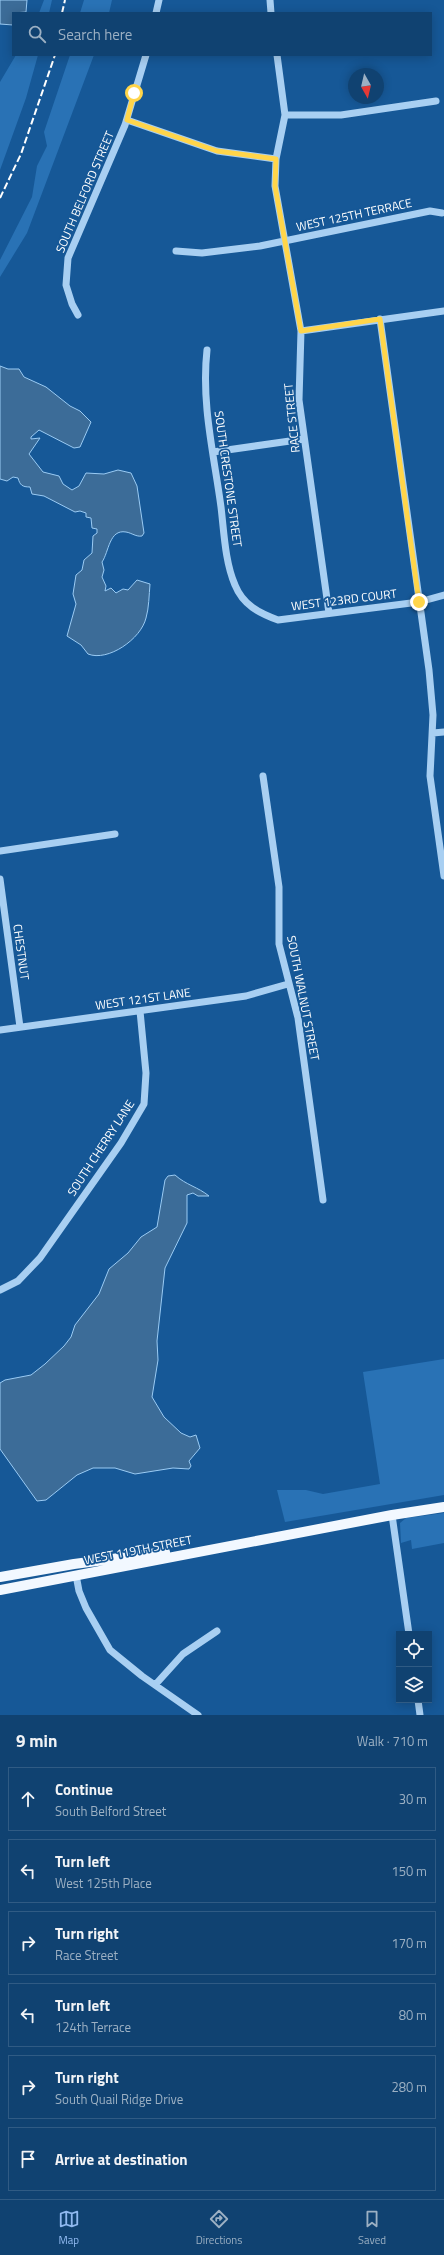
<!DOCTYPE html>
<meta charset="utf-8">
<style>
body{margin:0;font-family:"Titillium Web",sans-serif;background:#1e4d79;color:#f1f3f6}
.controls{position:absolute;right:12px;bottom:12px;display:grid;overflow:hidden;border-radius:0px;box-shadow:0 2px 10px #0003}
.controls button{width:36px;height:36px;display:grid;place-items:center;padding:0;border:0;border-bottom:1px solid #305b84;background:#104271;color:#f1f3f6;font:20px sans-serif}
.compass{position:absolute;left:348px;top:68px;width:36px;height:36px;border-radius:50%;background:#104271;box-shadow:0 2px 10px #0003;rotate:172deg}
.stop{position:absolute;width:12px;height:12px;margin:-9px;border:3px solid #ffd54a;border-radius:50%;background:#fff}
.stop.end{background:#ffd54a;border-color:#fff;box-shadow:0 1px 4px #0008}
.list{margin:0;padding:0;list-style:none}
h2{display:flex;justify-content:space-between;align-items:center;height:52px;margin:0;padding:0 16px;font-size:17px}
h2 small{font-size:13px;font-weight:400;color:#9cb0c3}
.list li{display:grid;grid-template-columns:26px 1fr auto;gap:12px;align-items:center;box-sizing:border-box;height:64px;margin:0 8px 8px;padding:0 8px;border:1px solid #305b84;border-radius:0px}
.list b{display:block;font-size:15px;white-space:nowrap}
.list p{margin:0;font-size:13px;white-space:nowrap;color:#9cb0c3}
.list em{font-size:13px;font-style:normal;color:#9cb0c3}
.icon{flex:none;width:22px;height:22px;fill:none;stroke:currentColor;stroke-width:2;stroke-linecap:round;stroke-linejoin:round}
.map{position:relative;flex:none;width:444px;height:1715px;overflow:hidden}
.search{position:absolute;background:#104271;box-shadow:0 2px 10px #0003;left:12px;right:12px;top:12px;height:44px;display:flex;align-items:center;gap:10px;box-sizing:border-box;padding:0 14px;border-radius:0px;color:#9cb0c3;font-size:15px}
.sheet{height:484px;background:#104271}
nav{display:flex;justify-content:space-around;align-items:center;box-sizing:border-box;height:56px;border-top:1px solid #305b84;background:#104271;font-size:11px;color:#9cb0c3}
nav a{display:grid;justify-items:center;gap:2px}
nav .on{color:#90b9f0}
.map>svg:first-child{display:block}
.green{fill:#2972b5}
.water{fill:#3c6c98;stroke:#9acbf4}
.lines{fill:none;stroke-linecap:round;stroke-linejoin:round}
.minor{stroke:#a8cff2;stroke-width:7}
.major{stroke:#f2f8ff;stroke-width:10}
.rail{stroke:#fff;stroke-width:2;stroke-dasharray:7 3;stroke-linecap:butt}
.route{stroke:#ffd54a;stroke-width:5}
.labels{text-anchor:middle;stroke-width:3.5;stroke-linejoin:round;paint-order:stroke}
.street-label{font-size:12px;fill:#fff;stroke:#165897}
</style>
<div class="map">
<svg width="444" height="1715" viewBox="0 0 444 1715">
<rect width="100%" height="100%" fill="#165897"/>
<path class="green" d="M 44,0 L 52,0 L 49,13 L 39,13 Z
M 84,0 L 112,0 L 109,13 L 80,13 Z
M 16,55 L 38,55 L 26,98 L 0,170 L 0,82 Z
M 70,55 L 94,55 L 27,233 L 0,277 L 0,260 L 32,197 L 37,166 L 47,146 L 44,132 Z
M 444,1359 L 444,1495 L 285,1522 L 277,1490 L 306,1490 L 323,1494 L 380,1484 L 363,1372 Z
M 444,1513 L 444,1543 L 412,1549 L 411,1540 L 401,1543 L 400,1523 L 406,1518 Z"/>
<path class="water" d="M 0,0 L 27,0 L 26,12 L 13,13 L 13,25 L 0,24 Z
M 0,366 L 8,369 L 19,369 L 24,377 L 46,387 L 70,406 L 80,411 L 91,422 L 80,447 L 74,448 L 39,430 L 31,437 L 31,439 L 40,438 L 29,454 L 43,472 L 59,476 L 63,484 L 72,490 L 79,486 L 86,473 L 104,474 L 118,470 L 131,473 L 137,486 L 144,533 L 142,536 C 136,537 132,533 126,532 C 109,529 109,552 102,562 L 104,570 L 102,577 L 106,586 L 105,591 L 111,588 L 116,593 L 123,589 L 128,590 L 137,580 L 150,584 C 149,595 149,608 146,618 C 141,639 108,662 88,654 L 81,645 L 67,636 L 76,604 L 73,594 L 76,575 L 82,570 L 84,560 L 92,553 L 93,536 L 97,533 L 97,529 L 92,528 L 91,518 L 86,517 L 86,513 L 80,511 L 75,512 L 44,496 L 32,494 L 30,487 C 22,487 20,485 18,478 L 13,477 L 7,481 L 0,479 Z
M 175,1175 C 186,1185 198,1187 209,1196 L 198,1196 L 193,1193 L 187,1195 L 187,1223 L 165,1268 L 157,1341 L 158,1360 L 152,1397 L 164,1417 L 181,1433 L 190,1437 L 196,1435 L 200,1448 L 189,1461 L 191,1466 L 189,1469 L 173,1468 L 135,1474 L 115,1468 L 93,1468 L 77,1475 L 46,1500 L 37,1501 L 0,1449 L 0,1383 L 5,1380 L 31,1375 L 45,1364 L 64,1346 L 71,1337 L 75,1325 L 99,1294 L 109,1269 L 128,1253 L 141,1237 L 157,1227 L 165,1180 L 168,1176 Z"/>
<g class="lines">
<path class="minor" d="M 270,0 L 271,13
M 156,13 L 159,0
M 277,55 L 285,115 L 276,159 L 275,186 L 301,331 L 299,400 L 329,613
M 285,115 L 341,115 L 436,101
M 127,120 L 217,151 L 276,159
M 176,251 L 202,253 L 260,246 L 430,211 L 442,213
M 78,315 L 72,304 L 66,285 L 68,258 L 125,125 L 146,55
M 380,319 L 429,670 L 433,715 L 430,776 L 444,876
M 301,331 L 444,311
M 207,350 C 201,403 214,455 221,507 C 224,532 225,562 235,585 C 243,605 259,613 278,620 L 419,602 L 444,595
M 213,452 L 304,439
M 433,733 L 444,732
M 263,776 L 279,887 L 279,944 L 298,1018 L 323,1200
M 0,851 L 115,834
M 0,879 L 20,1027
M 0,1030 L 246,996 L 288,984
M 0,1290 L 18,1281 L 40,1258 L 121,1143 L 144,1104 L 146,1073 L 140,1011
M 392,1515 L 409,1634
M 76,1575 L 79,1591 L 86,1608 L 110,1650 L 142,1676 L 198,1715
M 155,1685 L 183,1654 L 217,1631
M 418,1700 L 420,1715"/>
<path class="major" d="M 0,1577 L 74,1564 L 165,1552
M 0,1590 L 392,1515 L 444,1507"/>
<path class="rail" d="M 62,13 L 65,0
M 0,198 L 21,154 L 55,55"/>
</g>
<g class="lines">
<path class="route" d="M 134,93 L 127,120 L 217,151 L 276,159 L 275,186 L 301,331 L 380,319 L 419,602"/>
</g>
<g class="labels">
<g class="street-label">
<text transform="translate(85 192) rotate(-67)" y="4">SOUTH BELFORD STREET</text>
<text transform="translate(354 215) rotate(-12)" y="4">WEST 125TH TERRACE</text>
<text transform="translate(292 418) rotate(-96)" y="4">RACE STREET</text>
<text transform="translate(228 479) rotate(82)" y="4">SOUTH CRESTONE STREET</text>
<text transform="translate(344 600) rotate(-7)" y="4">WEST 123RD COURT</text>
<text transform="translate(21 952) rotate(82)" y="4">CHESTNUT</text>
<text transform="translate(303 998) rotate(79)" y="4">SOUTH WALNUT STREET</text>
<text transform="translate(143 999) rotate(-8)" y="4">WEST 121ST LANE</text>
<text transform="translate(101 1148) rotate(-57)" y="4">SOUTH CHERRY LANE</text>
<text transform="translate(138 1550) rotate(-11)" y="4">WEST 119TH STREET</text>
</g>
</g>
</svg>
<div class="controls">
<button><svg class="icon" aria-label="locate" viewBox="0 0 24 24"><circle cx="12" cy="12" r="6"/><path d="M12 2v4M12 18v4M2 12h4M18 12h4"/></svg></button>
<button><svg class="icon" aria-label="layers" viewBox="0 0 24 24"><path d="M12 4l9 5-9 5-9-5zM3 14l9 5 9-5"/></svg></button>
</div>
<svg class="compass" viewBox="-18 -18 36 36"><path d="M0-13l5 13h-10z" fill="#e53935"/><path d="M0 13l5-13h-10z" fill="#9cb0c3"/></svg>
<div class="stop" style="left:134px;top:93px"></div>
<div class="stop end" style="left:419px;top:602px"></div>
<div class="search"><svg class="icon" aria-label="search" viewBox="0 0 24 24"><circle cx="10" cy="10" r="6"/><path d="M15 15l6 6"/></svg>Search here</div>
</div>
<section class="sheet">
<h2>9 min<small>Walk · 710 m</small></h2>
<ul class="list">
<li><svg class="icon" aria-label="ahead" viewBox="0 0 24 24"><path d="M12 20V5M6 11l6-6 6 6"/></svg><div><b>Continue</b><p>South Belford Street</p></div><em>30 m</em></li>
<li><svg class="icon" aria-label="left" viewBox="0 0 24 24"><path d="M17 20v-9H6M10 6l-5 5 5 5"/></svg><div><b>Turn left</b><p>West 125th Place</p></div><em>150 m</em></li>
<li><svg class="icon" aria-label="right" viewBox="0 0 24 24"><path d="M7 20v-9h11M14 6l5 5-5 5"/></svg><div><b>Turn right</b><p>Race Street</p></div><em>170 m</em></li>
<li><svg class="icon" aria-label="left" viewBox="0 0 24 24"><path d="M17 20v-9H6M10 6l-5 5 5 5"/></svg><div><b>Turn left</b><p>124th Terrace</p></div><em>80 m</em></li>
<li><svg class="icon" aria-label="right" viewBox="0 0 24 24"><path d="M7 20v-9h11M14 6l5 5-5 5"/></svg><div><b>Turn right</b><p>South Quail Ridge Drive</p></div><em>280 m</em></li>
<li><svg class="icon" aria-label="arrive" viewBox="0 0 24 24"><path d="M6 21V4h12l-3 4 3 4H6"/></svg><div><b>Arrive at destination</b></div></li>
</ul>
</section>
<nav>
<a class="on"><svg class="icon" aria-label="map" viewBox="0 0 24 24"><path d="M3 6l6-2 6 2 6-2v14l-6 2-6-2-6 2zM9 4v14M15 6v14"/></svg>Map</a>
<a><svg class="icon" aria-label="directions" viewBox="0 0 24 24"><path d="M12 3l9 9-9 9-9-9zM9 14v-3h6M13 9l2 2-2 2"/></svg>Directions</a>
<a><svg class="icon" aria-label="saved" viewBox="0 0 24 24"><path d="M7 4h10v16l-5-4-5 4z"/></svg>Saved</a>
</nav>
